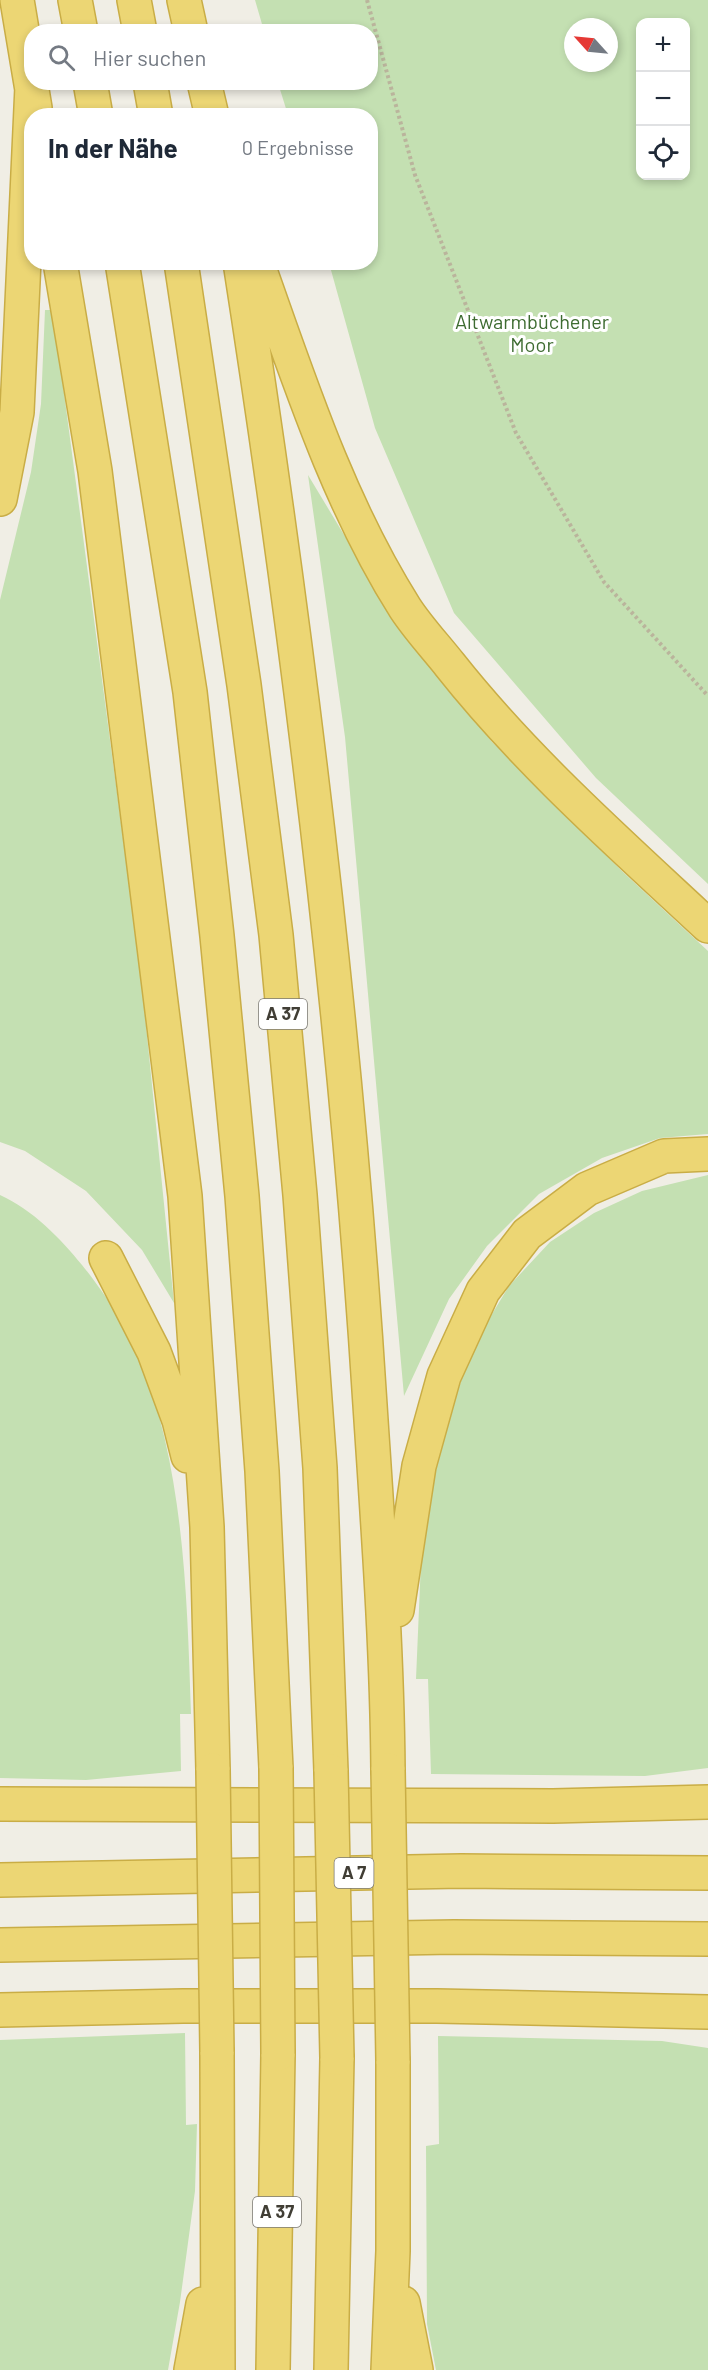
<!DOCTYPE html>
<html lang="de">
<meta charset="utf-8">
<style>
body{margin:0;font-family:Barlow,sans-serif;background:#f6f6f7;color:#1f2937}
.controls{position:absolute;right:18px;top:18px;display:grid;overflow:hidden;border-radius:12px;box-shadow:0 3px 9px #0003}
.controls button{width:54px;height:54px;display:grid;place-items:center;padding:0;border:0;border-bottom:2px solid #e0e1e3;background:#fff;color:#1f2937;font:30px sans-serif}
.compass{position:absolute;left:564px;top:18px;width:54px;height:54px;border-radius:50%;background:#fff;box-shadow:0 3px 9px #0003;rotate:297deg}
.list{margin:0;padding:0;list-style:none}
h2{display:flex;justify-content:space-between;align-items:center;height:78px;margin:0;padding:0 24px;font-size:26px}
h2 small{font-size:20px;font-weight:400;color:#747a83}
.icon{flex:none;width:33px;height:33px;fill:none;stroke:currentColor;stroke-width:2;stroke-linecap:round;stroke-linejoin:round}
.map{position:relative;flex:none;width:708px;height:2370px;overflow:hidden}
.search{position:absolute;background:#fff;box-shadow:0 3px 9px #0003;left:24px;top:24px;width:354px;height:66px;display:flex;align-items:center;gap:15px;box-sizing:border-box;padding:0 21px;border-radius:24px;color:#747a83;font-size:22px}
.panel{position:absolute;background:#fff;box-shadow:0 3px 9px #0003;left:24px;top:108px;width:354px;height:162px;border-radius:24px}
.map>svg:first-child{display:block}
.green{fill:#c4e0b2;fill-rule:evenodd}
.lines{fill:none;stroke-linecap:round;stroke-linejoin:round}
.highway-casing{stroke:#c9ad46;stroke-width:36}
.path{stroke:#bab49c;stroke-width:4;stroke-dasharray:3 3;stroke-linecap:butt}
.highway{stroke:#ecd674;stroke-width:33}
.highway-bridge-casing{stroke:#c9ad46;stroke-width:36;stroke-linecap:butt}
.highway-bridge{stroke:#ecd674;stroke-width:33}
.labels{text-anchor:middle;stroke-width:6;stroke-linejoin:round;paint-order:stroke}
.shield{fill:#fff;stroke:#7a7872;stroke-width:1.5}
.shield-label{font-size:18px;font-weight:bold;fill:#413e35}
.park-label{font-size:20px;fill:#3d6b30;stroke:#fff}
</style>
<div class="map">
<svg width="708" height="2370" viewBox="0 0 708 2370">
<rect width="100%" height="100%" fill="#f0eee5"/>
<path class="green" d="M 255,0 L 708,0 L 708,884 L 596,778 L 454,613 L 375,428 L 329,263 L 370,262 L 370,116 L 288,115 L 278,83 L 370,82 L 370,32 L 264,31 ZM 640,22 L 686,22 L 686,176 L 640,176 ZM 573,27 L 609,27 L 609,63 L 573,63 Z
M 45,310 L 53,310 L 140,966 L 174,1303 L 142,1250 L 86,1191 L 25,1151 L 0,1142 L 0,600 L 31,472 L 41,404 Z
M 308,475 L 405,636 L 492,742 L 624,873 L 708,951 L 708,1134 L 660,1138 L 602,1158 L 539,1194 L 487,1246 L 449,1299 L 404,1396 L 345,737 Z
M 708,1175 L 708,1768 L 645,1776 L 431,1774 L 428,1679 L 416,1679 L 422,1538 L 434,1475 L 449,1415 L 475,1342 L 509,1286 L 550,1242 L 594,1213 L 642,1191 Z
M 0,1195 C 33,1210 60,1238 82,1265 C 100,1287 127,1326 138,1353 C 184,1467 187,1593 191,1714 L 180,1714 L 181,1771 L 86,1780 L 0,1778 Z
M 185,2033 L 186,2125 L 197,2124 L 195,2191 L 180,2302 L 168,2370 L 0,2370 L 0,2040 Z
M 438,2036 L 662,2041 L 708,2048 L 708,2370 L 436,2370 L 427,2324 L 426,2146 L 439,2144 Z"/>
<g class="lines">
<g class="highway-casing">
<path id="highway" d="M 17,0 L 35,108
M 75,0 L 81,32
M 134,0 L 140,32
M 184,0 L 191,32
M 90,82 L 96,116
M 150,82 L 156,116
M 204,82 L 212,116
M 60,262 L 95,471 L 185,1196 L 207,1527 L 213,1770
M 122,262 L 190,692 L 217,936 L 242,1196 L 262,1471 L 276,1768
M 181,262 L 244,685 L 276,935 L 300,1195 L 320,1468 L 331,1771
M 240,262 C 299,642 346,1021 370,1405 C 378,1527 387,1648 388,1770
M 257,262 C 299,380 338,502 405,608 C 418,628 435,646 450,665 C 526,761 619,843 708,926
M 0,499 L 17,412 L 32,86
M 106,1258 L 154,1352 L 179,1420 L 188,1456
M 397,1610 L 419,1466 L 444,1376 L 483,1291 L 527,1234 L 587,1189 L 664,1156 L 708,1154
M 0,1804 L 553,1806 L 708,1802
M 0,1880 L 461,1871 L 708,1873
M 0,1945 L 454,1937 L 708,1939
M 0,2010 L 183,2006 L 437,2006 L 708,2012
M 217,2052 L 218,2370
M 403,2303 L 416,2370
M 191,2370 L 203,2304
M 273,2370 L 278,2054
M 331,2370 L 337,2058
M 388,2370 L 393,2251 L 393,2061"/>
</g>
<path class="path" d="M 367,0 L 415,175 L 516,433 L 604,582 L 708,696"/>
<use href="#highway" class="highway"/>
<g class="highway-bridge-casing">
<path id="highway-bridge" d="M 276,1768 L 278,2054
M 213,1770 L 217,2052
M 388,1770 L 393,2061
M 331,1771 L 337,2058"/>
</g>
<use href="#highway-bridge" class="highway-bridge"/>
</g>
<g class="labels">
<g class="shield">
<rect x="259" y="999" width="48" height="30" rx="4.5"/>
<rect x="334.5" y="1858" width="39" height="30" rx="4.5"/>
<rect x="253" y="2197" width="48" height="30" rx="4.5"/>
</g>
<g class="shield-label">
<text x="283" y="1020">A 37</text>
<text x="354" y="1879">A 7</text>
<text x="277" y="2218">A 37</text>
</g>
<g class="park-label">
<text x="532" y="329">Altwarmbüchener<tspan x="532" dy="23">Moor</tspan></text>
</g>
</g>
</svg>
<div class="controls">
<button>+</button>
<button>−</button>
<button><svg class="icon" aria-label="locate" viewBox="0 0 24 24"><circle cx="12" cy="12" r="6"/><path d="M12 2v4M12 18v4M2 12h4M18 12h4"/></svg></button>
</div>
<svg class="compass" viewBox="-18 -18 36 36"><path d="M0-13l5 13h-10z" fill="#e53935"/><path d="M0 13l5-13h-10z" fill="#747a83"/></svg>
<div class="search"><svg class="icon" aria-label="search" viewBox="0 0 24 24"><circle cx="10" cy="10" r="6"/><path d="M15 15l6 6"/></svg>Hier suchen</div>
<section class="panel">
<h2>In der Nähe<small>0 Ergebnisse</small></h2>
<ul class="list">
</ul>
</section>
</div>
